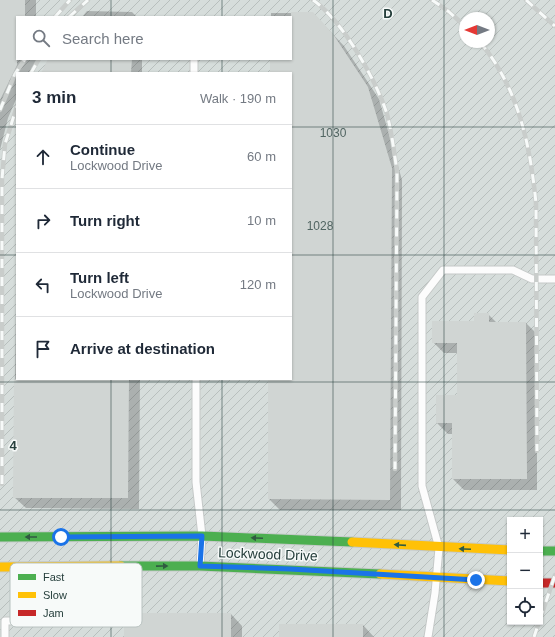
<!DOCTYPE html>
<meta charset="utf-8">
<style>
body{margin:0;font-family:Arial,sans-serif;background:#f6f6f7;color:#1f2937}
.controls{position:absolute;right:12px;bottom:12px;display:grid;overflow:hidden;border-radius:0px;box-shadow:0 1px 3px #0004}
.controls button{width:36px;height:36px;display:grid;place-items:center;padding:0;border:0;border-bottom:1px solid #e0e1e3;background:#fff;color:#1f2937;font:20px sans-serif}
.compass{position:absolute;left:459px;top:12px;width:36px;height:36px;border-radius:50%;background:#fff;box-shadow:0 1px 3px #0004;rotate:270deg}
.stop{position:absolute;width:12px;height:12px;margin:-9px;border:3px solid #1a73e8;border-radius:50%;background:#fff}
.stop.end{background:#1a73e8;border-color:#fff;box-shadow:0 1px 4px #0008}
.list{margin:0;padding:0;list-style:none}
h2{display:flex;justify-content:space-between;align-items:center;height:52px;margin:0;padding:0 16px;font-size:17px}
h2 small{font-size:13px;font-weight:400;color:#747a83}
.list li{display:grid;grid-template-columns:26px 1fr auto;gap:12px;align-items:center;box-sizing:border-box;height:64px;padding:0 16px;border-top:1px solid #e0e1e3}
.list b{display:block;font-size:15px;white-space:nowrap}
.list p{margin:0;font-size:13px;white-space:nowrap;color:#747a83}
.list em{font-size:13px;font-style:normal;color:#747a83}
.icon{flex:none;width:22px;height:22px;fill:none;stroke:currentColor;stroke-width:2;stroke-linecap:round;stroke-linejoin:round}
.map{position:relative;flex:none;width:555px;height:637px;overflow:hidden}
.search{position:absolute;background:#fff;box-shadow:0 1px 3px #0004;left:16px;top:16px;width:276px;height:44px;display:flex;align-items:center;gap:10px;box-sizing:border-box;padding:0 14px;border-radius:0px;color:#747a83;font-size:15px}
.panel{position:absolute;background:#fff;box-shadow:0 1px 3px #0004;left:16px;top:72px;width:276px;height:308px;border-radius:0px}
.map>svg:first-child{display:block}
.industrial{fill:url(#industrial-furrows);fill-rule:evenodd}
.shadow{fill:#0003}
.building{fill:#d0d5d3}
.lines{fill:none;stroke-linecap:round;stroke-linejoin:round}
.lane-casing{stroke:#c5c9c8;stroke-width:9}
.fast-casing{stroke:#c4c9c8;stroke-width:11}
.slow-casing{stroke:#c4c9c8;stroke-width:11}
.jam-casing{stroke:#c4c9c8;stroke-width:11}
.lane{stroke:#fcfcfc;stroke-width:7}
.fast{stroke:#4caf50;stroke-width:9}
.slow{stroke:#ffc107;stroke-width:9}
.jam{stroke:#c62828;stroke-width:9}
.rail-casing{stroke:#c9cdcb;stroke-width:4.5}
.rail{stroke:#f7faf9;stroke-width:3;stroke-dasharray:9;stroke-linecap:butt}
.oneway{fill:#305b41}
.route{stroke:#1a73e8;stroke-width:5}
.grid{fill:none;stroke:#263f3c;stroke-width:1;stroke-opacity:0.55}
.labels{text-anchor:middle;stroke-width:3;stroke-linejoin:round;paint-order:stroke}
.number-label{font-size:12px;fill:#516562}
.street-label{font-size:14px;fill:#263f3c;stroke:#f7faf9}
.key{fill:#f7faf9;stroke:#b8c2c0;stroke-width:1}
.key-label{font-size:11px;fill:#263f3c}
.grid-label{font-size:13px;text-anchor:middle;font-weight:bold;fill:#263f3c;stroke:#f7faf9;stroke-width:3;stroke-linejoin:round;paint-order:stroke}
</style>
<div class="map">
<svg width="555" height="637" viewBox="0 0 555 637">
<defs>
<pattern id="industrial-furrows" width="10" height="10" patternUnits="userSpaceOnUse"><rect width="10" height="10" fill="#d6dddb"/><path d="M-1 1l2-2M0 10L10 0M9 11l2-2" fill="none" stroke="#b8bfbd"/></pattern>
</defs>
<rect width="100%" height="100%" fill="#e8ecea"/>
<path class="industrial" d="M 0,0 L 555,0 L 555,637 L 0,637 ZM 17,17 L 291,17 L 291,59 L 17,59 ZM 465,18 L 489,18 L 489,42 L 465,42 ZM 17,73 L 291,73 L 291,379 L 17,379 ZM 510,520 L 540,520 L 540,622 L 510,622 Z"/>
<path class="shadow" d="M 0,0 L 36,0 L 36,17 L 17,17 L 17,59 L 36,59 L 36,62 L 30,73 L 17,73 L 17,97 L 8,118 L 0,150 Z
M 87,11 L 132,12 L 137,17 L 82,17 Z
M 271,13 L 313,13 L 344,46 L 379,99 L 402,180 L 401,510 L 280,510 L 269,499 L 269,379 L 291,379 L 291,73 L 271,73 L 271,59 L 291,59 L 291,17 L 271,17 Z
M 50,59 L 142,59 L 142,73 L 42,73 Z
M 17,209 L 17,379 L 140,379 L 139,509 L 26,508 L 14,497 Z
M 488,314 L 497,323 L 526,323 L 537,334 L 537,490 L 464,490 L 453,479 L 453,434 L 448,434 L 437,423 L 458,396 L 458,353 L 444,353 L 433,342 L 475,322 Z
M 231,614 L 242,626 L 242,637 L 125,637 Z
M 363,625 L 374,637 L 280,637 Z"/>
<path class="building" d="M 0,0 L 25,0 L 25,17 L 17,17 L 17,65 L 0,100 Z
M 291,12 L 313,12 L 333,34 L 368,87 L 392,168 L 390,500 L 268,499 L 268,379 L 291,379 L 291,73 L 270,73 L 270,59 L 291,59 Z
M 48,59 L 132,59 L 131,73 L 41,73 Z
M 474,313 L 489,313 L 489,322 L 526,322 L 527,479 L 452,479 L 452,423 L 436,423 L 436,395 L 457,395 L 457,343 L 432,343 L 432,321 L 474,321 Z
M 14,379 L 129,379 L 128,498 L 13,498 Z
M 124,613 L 231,613 L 231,637 L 124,637 Z
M 279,624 L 363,624 L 363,637 L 279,637 Z"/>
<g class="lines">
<g class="lane-casing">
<path id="lane" d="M 194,59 L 194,73
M 196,379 L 196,482 L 202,536 L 200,566
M 5,637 L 5,621 L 112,621
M 428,637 L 435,593 L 439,548 L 422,486 L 422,297 L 443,270 L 513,270 L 532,279 L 555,279"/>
</g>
<g class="fast-casing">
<path id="fast" d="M 0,537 L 202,536 L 352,542
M 540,551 L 555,551
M 121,566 L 200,566 L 380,574"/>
</g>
<g class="slow-casing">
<path id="slow" d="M 352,542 L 510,550
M 0,567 L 121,566
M 380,574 L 510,581"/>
</g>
<g class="jam-casing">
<path id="jam" d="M 540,583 L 555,583"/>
</g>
<use href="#lane" class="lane"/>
<use href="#fast" class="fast"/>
<use href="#slow" class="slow"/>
<use href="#jam" class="jam"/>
<g class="rail-casing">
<path id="rail" d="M 313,0 C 343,21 376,80 387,114 C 392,133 394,152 397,171 L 395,469
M 432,0 L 448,11 L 465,26
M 526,0 L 555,26
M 55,17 L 70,0
M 69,17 L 88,0
M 480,42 C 519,89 530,145 536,203 L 537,451
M 31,73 L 39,59
M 0,110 L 15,74 L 25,59
M 2,484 L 2,179 L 5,144 L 17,106
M 540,619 L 555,575
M 534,637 L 539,622"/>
</g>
<use href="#rail" class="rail"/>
</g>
<defs><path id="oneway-solid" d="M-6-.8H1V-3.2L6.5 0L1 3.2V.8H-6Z"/></defs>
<g class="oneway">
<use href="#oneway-solid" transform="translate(31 537) rotate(180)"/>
<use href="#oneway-solid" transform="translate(257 538) rotate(-178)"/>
<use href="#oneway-solid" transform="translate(400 545) rotate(-176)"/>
<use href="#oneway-solid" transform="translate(465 549) rotate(-177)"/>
<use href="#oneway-solid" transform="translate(162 566) rotate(-1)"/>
</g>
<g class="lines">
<path class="route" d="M 61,537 L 202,536 L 200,566 L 290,569 L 476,580"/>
</g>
<path class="grid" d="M 111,0 L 111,17M 222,0 L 222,17M 333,0 L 333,637M 444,0 L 444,637M 111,59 L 111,73M 222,59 L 222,73M 0,127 L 17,127M 291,127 L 555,127M 0,255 L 17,255M 291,255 L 555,255M 111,379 L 111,637M 222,379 L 222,637M 0,382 L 555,382M 0,510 L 555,510"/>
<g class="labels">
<g class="number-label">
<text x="333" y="137">1030</text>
<text x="320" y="230">1028</text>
</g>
<g class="street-label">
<text transform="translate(268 554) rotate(2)" y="5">Lockwood Drive</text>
</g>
</g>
<rect x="10" y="563" width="132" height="64" rx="6" class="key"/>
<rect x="18" y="574" width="18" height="6" fill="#4caf50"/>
<rect x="18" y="592" width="18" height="6" fill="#ffc107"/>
<rect x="18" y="610" width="18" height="6" fill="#c62828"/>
<g class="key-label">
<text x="43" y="581">Fast</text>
<text x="43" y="599">Slow</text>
<text x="43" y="617">Jam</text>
</g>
<g class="grid-label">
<text x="388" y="18">D</text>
<text x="13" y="450">4</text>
</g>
</svg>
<div class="controls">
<button>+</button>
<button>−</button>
<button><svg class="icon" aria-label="locate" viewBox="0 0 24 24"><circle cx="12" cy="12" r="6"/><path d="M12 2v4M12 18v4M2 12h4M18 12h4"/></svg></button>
</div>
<svg class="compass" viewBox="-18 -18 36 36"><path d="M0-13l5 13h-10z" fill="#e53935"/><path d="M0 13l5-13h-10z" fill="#747a83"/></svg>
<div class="stop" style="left:61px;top:537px"></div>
<div class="stop end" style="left:476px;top:580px"></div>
<div class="search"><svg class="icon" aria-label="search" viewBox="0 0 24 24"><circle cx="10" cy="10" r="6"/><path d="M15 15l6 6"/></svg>Search here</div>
<section class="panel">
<h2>3 min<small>Walk · 190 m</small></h2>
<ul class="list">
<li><svg class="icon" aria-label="ahead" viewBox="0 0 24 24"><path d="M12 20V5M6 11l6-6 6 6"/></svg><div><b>Continue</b><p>Lockwood Drive</p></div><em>60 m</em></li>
<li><svg class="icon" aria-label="right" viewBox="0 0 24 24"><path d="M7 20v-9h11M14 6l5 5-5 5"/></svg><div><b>Turn right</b></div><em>10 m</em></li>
<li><svg class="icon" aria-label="left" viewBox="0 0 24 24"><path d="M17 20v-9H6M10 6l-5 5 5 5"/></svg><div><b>Turn left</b><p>Lockwood Drive</p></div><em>120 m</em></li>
<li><svg class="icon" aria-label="arrive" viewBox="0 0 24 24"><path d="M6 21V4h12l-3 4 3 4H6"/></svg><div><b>Arrive at destination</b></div></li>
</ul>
</section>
</div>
